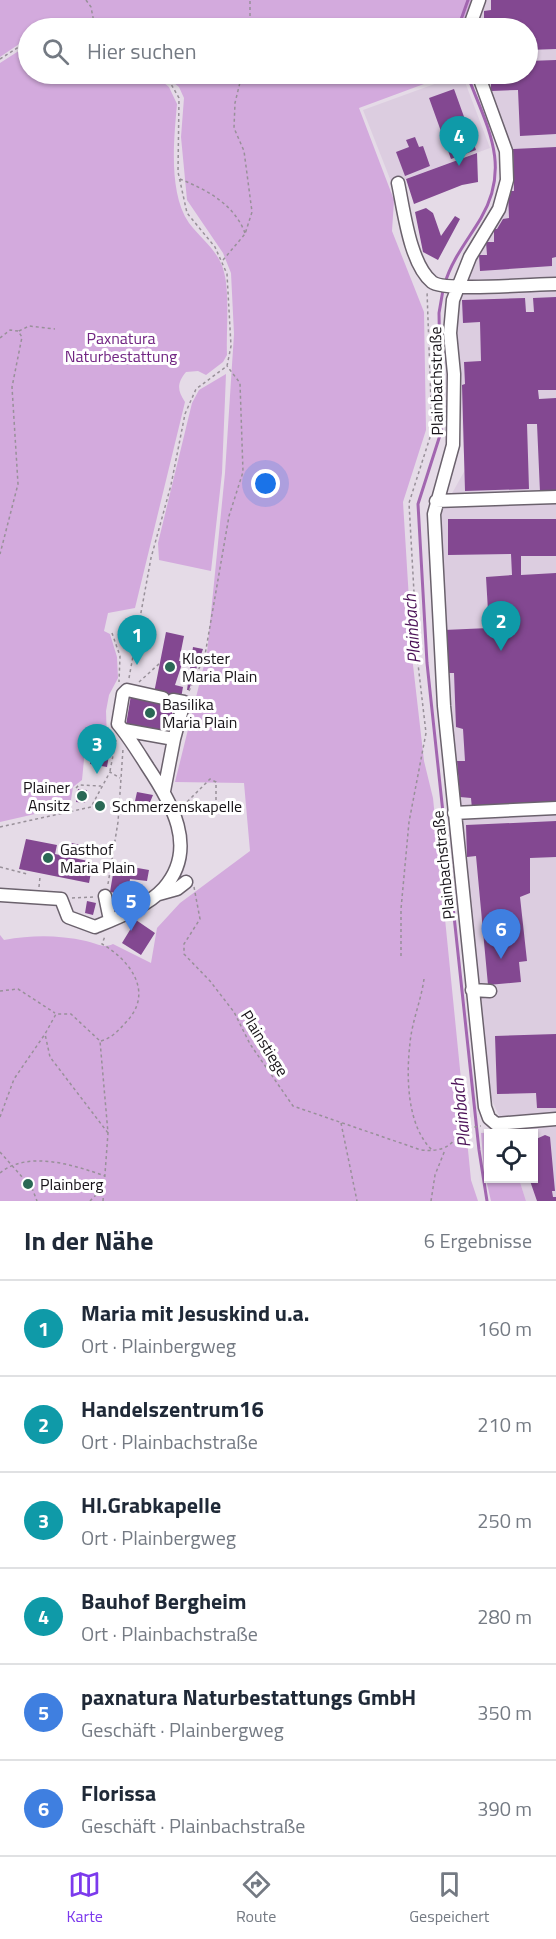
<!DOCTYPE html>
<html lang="de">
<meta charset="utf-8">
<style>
body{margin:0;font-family:"Titillium Web",sans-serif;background:#f6f6f7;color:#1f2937}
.controls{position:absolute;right:18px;bottom:18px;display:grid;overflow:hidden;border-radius:0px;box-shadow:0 2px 4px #0004}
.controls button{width:54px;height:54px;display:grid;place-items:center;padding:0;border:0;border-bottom:2px solid #e0e1e3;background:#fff;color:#1f2937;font:30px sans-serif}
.you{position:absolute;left:266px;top:484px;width:21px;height:21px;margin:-15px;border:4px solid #fff;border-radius:50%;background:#1a73e8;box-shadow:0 0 0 9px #1a73e833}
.badge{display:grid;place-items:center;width:39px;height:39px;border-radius:50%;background:#7c3aed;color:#fff;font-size:20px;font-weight:700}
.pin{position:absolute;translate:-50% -50px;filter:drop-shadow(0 2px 3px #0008)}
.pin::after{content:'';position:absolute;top:32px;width:21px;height:18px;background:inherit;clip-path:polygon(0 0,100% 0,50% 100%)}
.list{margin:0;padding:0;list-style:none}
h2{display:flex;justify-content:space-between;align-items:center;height:78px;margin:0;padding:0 24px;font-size:26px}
h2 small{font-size:20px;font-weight:400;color:#747a83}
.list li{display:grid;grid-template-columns:39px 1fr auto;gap:18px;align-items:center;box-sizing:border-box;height:96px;padding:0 24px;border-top:2px solid #e0e1e3}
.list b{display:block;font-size:22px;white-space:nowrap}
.list p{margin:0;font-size:20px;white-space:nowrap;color:#747a83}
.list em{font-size:20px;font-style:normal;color:#747a83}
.icon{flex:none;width:33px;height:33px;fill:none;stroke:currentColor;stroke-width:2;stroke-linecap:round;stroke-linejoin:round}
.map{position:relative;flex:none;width:556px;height:1201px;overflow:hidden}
.search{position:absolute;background:#fff;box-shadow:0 2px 4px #0004;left:18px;right:18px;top:18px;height:66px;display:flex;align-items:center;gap:15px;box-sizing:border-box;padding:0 21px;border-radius:33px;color:#747a83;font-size:22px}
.sheet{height:654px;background:#fff}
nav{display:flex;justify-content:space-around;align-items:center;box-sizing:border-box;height:84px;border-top:2px solid #e0e1e3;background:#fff;font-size:16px;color:#747a83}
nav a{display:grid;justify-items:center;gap:3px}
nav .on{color:#7c3aed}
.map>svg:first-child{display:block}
.built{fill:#dccde0}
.green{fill:#d3aadd}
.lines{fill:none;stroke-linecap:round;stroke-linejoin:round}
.stream{stroke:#a266b0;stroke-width:3}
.building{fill:#834891}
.minor-casing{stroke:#6b626d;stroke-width:15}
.path{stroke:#989099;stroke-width:1.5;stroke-dasharray:3 3;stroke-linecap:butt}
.minor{stroke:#fff;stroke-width:12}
.poi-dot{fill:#2a6855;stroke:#fff;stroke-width:2}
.labels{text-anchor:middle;stroke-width:6;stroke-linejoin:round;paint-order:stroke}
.park-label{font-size:16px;fill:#712582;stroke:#fff}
.street-label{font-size:16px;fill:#171318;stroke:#fff}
.poi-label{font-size:16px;fill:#171318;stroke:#fff;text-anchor:start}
.water-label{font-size:18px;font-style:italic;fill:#4b1157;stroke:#fff}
</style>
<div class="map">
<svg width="556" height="1201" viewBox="0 0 556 1201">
<rect width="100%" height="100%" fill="#e5dbe7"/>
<path class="built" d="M 485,0 L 556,0 L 556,1201 L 526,1201 L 519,1179 L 534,1178 L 534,1134 L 507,1133 L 490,1096 L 452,732 L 444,629 L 440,515 L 465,470 L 454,302 L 508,189 L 511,148 L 482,74 L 528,74 L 528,28 L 474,28 Z
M 462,74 L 490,148 L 392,184 L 363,110 Z"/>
<path class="green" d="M 0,0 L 475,0 L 465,28 L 92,28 L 68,26 L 28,28 L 28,38 L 0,57 Z
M 28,45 L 28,74 L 153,74 L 169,87 L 177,104 C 174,139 168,192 189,223 C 201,239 219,251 224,272 C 230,295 226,331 227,355 L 223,362 L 206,375 L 198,371 L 186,372 C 177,383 177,390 185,402 L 135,608 L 108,613 L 104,631 L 110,634 L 117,657 L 118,678 L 109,695 L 106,711 L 107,742 L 86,739 L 82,780 L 73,787 L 70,806 L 0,822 L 0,63 Z
M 163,74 L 451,74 L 359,108 L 394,200 L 392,231 L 424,312 L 426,430 L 403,502 L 413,665 L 424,761 L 433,798 L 471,1180 L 478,1201 L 0,1201 L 0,935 L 4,940 C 33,935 57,935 86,941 C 97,943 102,949 113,944 L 151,963 L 157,928 L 180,903 L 250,851 L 244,783 L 175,782 L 207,653 L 225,473 L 234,334 L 231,273 L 223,253 L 187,200 L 181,137 L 184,98 L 179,87 Z
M 226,374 L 222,473 L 211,571 L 159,560 L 158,543 L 192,403 L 199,390 Z
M 507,1132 L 488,1134 L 488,1178 L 519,1179 L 526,1201 L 491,1201 L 484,1171 L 481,1133 Z"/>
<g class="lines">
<path class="stream" d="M 458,28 L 468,0
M 445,283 C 452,259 468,240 481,218 C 512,165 486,125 467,74
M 443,290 L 439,313 L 441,432 L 418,504 L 427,663 L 479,1150 L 487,1201"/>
</g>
<path class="building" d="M 491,0 L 556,0 L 556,49 L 528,50 L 528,28 L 484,28 L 484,11 L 491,10 Z
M 556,60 L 556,134 L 520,136 L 518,90 L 491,91 L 491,74 L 528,74 L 528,61 Z
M 454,89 L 476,150 L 451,159 L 429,98 Z
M 415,137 L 419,147 L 423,146 L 430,166 L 405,176 L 396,152 L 409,147 L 406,140 Z
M 556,147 L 556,257 L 552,258 L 552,266 L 480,271 L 479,255 L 487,255 L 486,242 L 494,242 L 494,229 L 497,229 L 503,219 L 509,218 L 508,191 L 514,191 L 513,149 Z
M 477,153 L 478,182 L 462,185 L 414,204 L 406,179 Z
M 426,208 L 433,213 L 441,236 L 455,216 L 460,219 L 438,260 L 423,252 L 415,212 Z
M 556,297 L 556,390 L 538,390 L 539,399 L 556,398 L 556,491 L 540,492 L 537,424 L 527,424 L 529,489 L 465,491 L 462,385 L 465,384 L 464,362 L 481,361 L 480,322 L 463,323 L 462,300 L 525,298 L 526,312 L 534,312 L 533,298 Z
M 448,519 L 556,519 L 556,556 L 521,556 L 521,575 L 556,573 L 556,806 L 472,809 L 471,798 L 460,797 L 457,761 L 465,761 L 463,729 L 456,727 L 454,673 L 448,673 L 444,630 L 489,628 L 486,577 L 512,575 L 511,554 L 448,555 Z
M 166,632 L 184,636 L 179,661 L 183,661 L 175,685 L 183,687 L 181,698 L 174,696 L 171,711 L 174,716 L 173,721 L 168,724 L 166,732 L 126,725 L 131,695 L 154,693 Z
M 193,647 L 203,649 L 189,690 L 187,690 Z
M 94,740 L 111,743 L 107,767 L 90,764 Z
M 78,789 L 87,790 L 85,803 L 76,802 Z
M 137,792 L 153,795 L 146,812 L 142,811 L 144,803 L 135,801 Z
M 556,821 L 556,857 L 530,858 L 530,893 L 520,897 L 527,961 L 519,962 L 521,982 L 488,985 L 476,856 L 467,857 L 466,825 Z
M 26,839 L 57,845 L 55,854 L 93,862 L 89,883 L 19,869 Z
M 67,842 L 85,846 L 83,855 L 65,852 Z
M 132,867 L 149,870 L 147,881 L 130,879 L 128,895 L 110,892 L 114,868 L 132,871 Z
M 87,901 L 96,903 L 93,915 L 85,913 Z
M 136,920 L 155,933 L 141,955 L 122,943 Z
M 556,1034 L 556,1108 L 537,1108 L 536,1093 L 497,1094 L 495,1036 Z
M 545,1135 L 550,1137 L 555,1191 L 552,1191 L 553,1197 L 556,1197 L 556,1201 L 537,1201 L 529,1178 L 534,1178 L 534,1140 Z"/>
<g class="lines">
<g class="minor-casing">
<path id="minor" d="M 469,28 L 479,0
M 478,74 L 506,151 L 507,180 L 499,209 L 470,257 L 453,300 L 450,333 L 454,374 L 453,445 L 434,514 L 444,706 L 485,1107 L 489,1118 L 496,1124 L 556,1119
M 398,183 C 404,211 410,264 432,282 C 444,292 535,284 556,284
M 436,501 L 556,497
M 124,730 L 174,739
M 164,791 L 174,739 L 184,702 L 173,700
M 454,813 L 556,808
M 159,894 L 177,889 L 186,882
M 0,895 L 61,899 L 68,917 L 95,927 C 117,918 148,906 164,888 C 199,848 171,802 147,766 C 138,752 129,737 118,724 L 123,694 L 127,690 L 163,698
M 105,896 L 110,920
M 472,990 L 490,991"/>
</g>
<path class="path" d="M 86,0 L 91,7 L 95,28
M 61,28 L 75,28
M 250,28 L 250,0
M 0,59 L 28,41
M 180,179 C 207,190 234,204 245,233
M 223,260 L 245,234 L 252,212 L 244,151 L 234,128 L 235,103 L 242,74
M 19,331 L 29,326 L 55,329
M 0,338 L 10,330 L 18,331 L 22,337 L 12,387 L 18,484 L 0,554
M 112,633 L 120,656 L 119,682
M 129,678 L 151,558 L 171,485 L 185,414 L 196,389 L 227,366 L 231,346 L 227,274 L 215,247 L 187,213 L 178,172 L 179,98 L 171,84 L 157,74
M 139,682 L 160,663
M 189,691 L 205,655 L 229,516 L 243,472 L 240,383 L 227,366
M 110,771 L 116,740
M 76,788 L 79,785 L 101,786
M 183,806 L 210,779 L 216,782 L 216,808
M 0,827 L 91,807 L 110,772 L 120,778
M 0,867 L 27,874
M 108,884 L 118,822 L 123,749
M 39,887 L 40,877
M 194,887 L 200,919 L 184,944 L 184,954 L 210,981 L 234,1012 L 250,1044 L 293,1106 L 421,1150 C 460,1154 450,1129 481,1126
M 72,898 L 95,897
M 401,956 L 401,909 L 409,822 L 426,733 L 418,664 L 409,503 L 432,431 L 427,291
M 424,979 C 421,1001 412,1021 410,1043 C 406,1077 407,1126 432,1150
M 0,991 L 18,989 L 55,1013
M 101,1041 C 112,1038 119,1030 127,1021 C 154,992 130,960 102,944 L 105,936
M 0,1117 L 14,1079 L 45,1034
M 341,1123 L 357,1201
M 0,1152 L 32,1188 L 37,1201
M 0,1173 C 28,1150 74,1165 105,1176
M 90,1201 L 105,1186
M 103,1201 L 108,1133 L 100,1041 L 71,1014 L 56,1014 L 45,1034 L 50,1057 L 108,1133
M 431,1201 L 435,1175 L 445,1150"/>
<use href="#minor" class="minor"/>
</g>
<g class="poi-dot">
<circle cx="170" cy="667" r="6"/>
<circle cx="150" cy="713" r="6"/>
<circle cx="82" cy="796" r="6"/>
<circle cx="100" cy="806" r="6"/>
<circle cx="48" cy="858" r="6"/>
<circle cx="28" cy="1184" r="6"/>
</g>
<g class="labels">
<g class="park-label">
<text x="121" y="344">Paxnatura<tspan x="121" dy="18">Naturbestattung</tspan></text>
</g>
<g class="street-label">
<text transform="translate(436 381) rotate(-91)" y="6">Plainbachstraße</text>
<text transform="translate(443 865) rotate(-96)" y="6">Plainbachstraße</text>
<text transform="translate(265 1043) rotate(58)" y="6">Plainstiege</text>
</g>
<g class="poi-label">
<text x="182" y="664">Kloster<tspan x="182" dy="18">Maria Plain</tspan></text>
<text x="162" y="710">Basilika<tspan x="162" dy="18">Maria Plain</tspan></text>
<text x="70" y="793" text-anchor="end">Plainer<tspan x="70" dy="18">Ansitz</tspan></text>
<text x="112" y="812">Schmerzenskapelle</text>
<text x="60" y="855">Gasthof<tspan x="60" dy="18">Maria Plain</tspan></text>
<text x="40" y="1190">Plainberg</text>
</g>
<g class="water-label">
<text transform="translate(412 629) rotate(-94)" y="6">Plainbach</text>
<text transform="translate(461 1113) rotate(-96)" y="6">Plainbach</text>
</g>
</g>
</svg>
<div class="controls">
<button><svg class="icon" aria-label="locate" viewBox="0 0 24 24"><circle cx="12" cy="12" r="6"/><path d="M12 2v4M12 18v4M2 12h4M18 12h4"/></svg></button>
</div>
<div class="you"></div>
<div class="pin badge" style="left:137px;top:665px;background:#0f9aa8">1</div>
<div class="pin badge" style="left:501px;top:651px;background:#0f9aa8">2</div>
<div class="pin badge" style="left:97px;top:774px;background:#0f9aa8">3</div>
<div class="pin badge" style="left:459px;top:166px;background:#0f9aa8">4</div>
<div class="pin badge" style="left:131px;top:931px;background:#3f7fe0">5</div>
<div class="pin badge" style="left:501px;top:959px;background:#3f7fe0">6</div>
<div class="search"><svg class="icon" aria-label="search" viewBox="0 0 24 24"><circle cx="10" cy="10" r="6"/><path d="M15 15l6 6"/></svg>Hier suchen</div>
</div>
<section class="sheet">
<h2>In der Nähe<small>6 Ergebnisse</small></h2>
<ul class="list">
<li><span class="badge" style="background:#0f9aa8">1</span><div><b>Maria mit Jesuskind u.a.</b><p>Ort · Plainbergweg</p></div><em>160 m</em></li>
<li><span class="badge" style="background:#0f9aa8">2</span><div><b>Handelszentrum16</b><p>Ort · Plainbachstraße</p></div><em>210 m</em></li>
<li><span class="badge" style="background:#0f9aa8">3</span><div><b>Hl.Grabkapelle</b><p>Ort · Plainbergweg</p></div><em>250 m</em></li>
<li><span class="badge" style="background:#0f9aa8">4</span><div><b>Bauhof Bergheim</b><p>Ort · Plainbachstraße</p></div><em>280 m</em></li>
<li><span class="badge" style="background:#3f7fe0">5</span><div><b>paxnatura Naturbestattungs GmbH</b><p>Geschäft · Plainbergweg</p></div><em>350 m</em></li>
<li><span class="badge" style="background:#3f7fe0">6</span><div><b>Florissa</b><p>Geschäft · Plainbachstraße</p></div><em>390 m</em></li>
</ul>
</section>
<nav>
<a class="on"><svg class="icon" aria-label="map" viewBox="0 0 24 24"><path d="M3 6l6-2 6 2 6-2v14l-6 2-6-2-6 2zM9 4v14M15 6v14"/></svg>Karte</a>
<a><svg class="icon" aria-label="directions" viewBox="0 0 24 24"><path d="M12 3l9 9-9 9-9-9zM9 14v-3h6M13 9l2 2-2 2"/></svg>Route</a>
<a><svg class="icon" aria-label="saved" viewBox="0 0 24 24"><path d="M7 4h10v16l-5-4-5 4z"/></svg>Gespeichert</a>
</nav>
